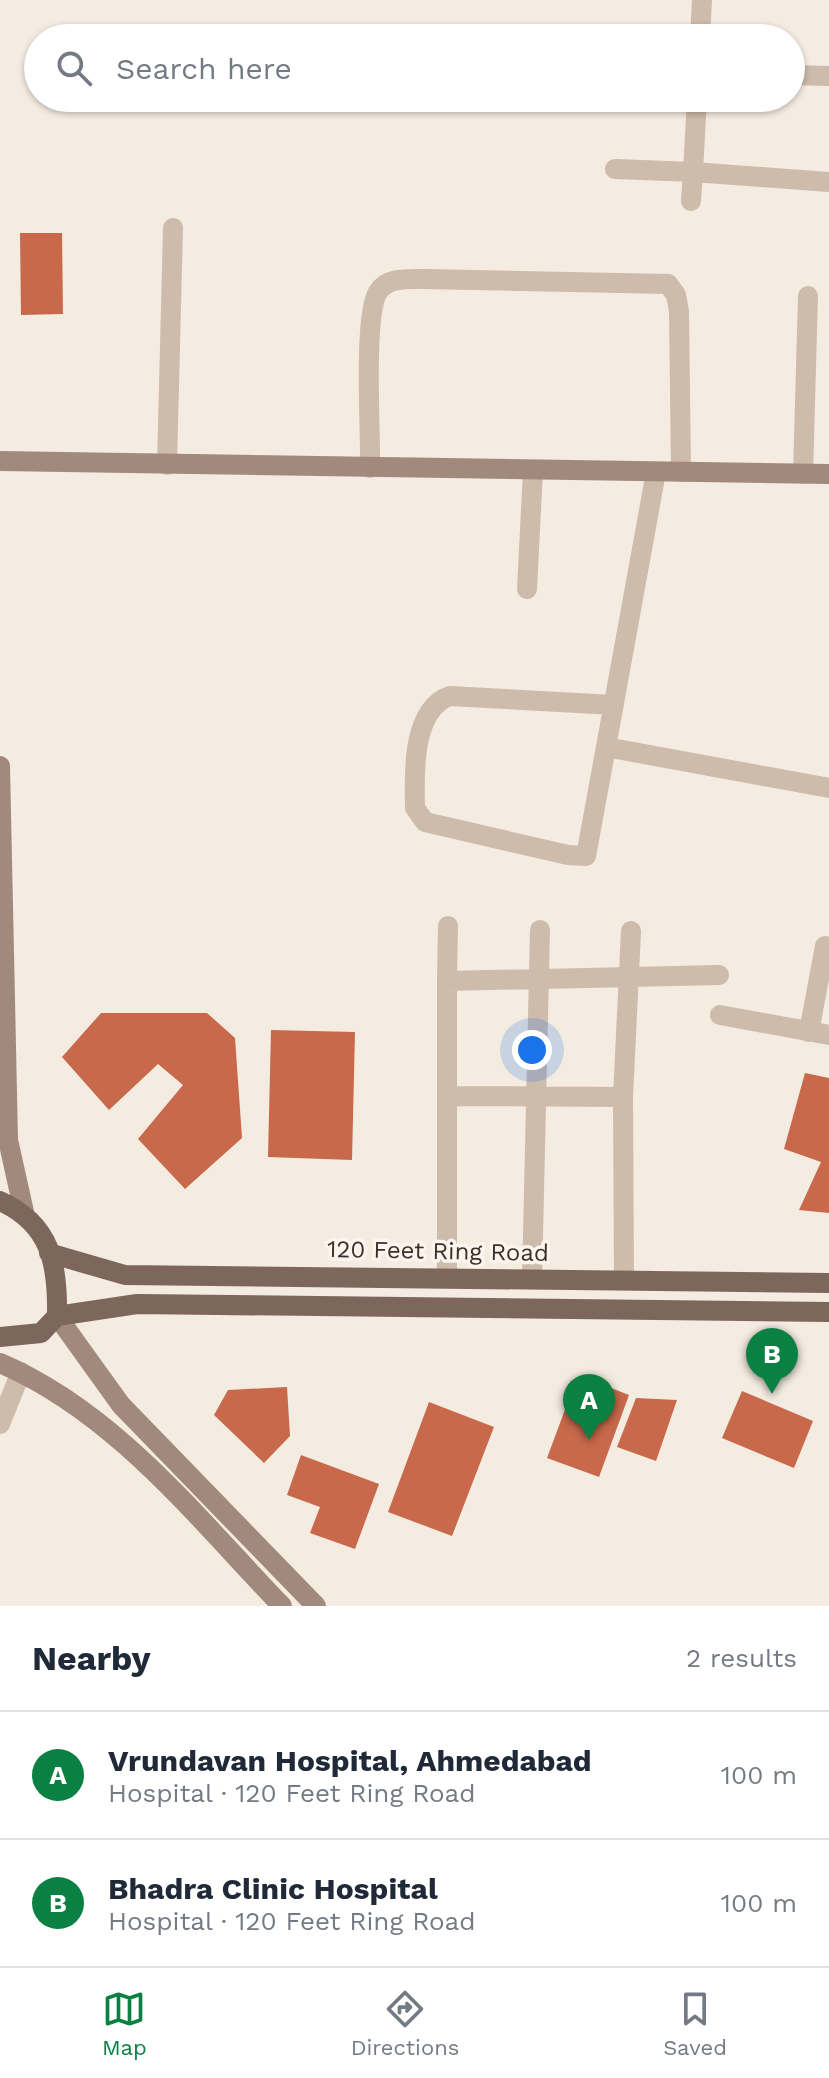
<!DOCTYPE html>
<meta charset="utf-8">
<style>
body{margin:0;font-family:"Work Sans",sans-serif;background:#f2f2f3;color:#1f2937}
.you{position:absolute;left:532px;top:1050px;width:28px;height:28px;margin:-20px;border:6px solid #fff;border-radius:50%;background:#1a73e8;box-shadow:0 0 0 12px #1a73e833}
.badge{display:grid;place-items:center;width:52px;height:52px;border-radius:50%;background:#0b8043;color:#fff;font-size:26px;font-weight:700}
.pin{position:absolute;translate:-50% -66px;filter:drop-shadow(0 2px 4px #0008)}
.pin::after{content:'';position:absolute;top:42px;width:28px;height:24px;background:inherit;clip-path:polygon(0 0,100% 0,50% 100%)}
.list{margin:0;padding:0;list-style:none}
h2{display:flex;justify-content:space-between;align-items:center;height:104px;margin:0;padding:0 32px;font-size:34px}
h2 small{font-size:26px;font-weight:400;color:#747a83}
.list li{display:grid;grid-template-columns:52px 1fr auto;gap:24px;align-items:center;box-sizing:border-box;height:128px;padding:0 32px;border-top:2px solid #e0e1e3}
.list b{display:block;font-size:30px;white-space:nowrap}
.list p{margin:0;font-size:26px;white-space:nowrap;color:#747a83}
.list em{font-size:26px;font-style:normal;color:#747a83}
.icon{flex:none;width:44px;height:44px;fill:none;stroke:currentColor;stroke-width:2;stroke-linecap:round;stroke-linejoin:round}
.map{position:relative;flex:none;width:829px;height:1606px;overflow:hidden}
.search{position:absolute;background:#fff;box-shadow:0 2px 6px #0004;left:24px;right:24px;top:24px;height:88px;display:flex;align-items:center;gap:20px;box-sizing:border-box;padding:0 28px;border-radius:44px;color:#747a83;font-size:30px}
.sheet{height:360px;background:#fff}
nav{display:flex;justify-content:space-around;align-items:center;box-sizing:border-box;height:112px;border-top:2px solid #e0e1e3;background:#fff;font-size:22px;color:#747a83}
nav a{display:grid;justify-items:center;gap:4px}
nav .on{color:#0b8043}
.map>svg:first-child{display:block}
.building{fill:#c8694b}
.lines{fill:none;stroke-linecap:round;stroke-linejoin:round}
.street{stroke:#cdbbac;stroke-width:20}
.secondary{stroke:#a18a7d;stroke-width:20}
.primary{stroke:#7d675c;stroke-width:20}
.labels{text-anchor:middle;stroke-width:7;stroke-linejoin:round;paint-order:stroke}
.street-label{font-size:24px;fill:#3b302b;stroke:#fbf5ee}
</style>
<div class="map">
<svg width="829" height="1606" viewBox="0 0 829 1606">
<rect width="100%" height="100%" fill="#f4ebe1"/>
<path class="building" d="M 20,233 L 62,233 L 63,314 L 21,315 Z
M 101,1013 L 207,1013 L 235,1038 L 242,1138 L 185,1189 L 138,1139 L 183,1085 L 158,1064 L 109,1110 L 62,1057 Z
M 271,1030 L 355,1032 L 352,1160 L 268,1157 Z
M 805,1073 L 829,1078 L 829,1213 L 799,1210 L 821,1162 L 784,1149 Z
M 287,1387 L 290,1436 L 264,1463 L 214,1415 L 228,1390 Z
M 573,1388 L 607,1401 L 611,1388 L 629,1395 L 599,1477 L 547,1458 Z
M 742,1391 L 813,1421 L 794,1468 L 722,1438 Z
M 636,1398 L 677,1400 L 656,1461 L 617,1447 Z
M 429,1402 L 494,1427 L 452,1536 L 388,1512 Z
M 301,1455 L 379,1484 L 355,1549 L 310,1533 L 320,1507 L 287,1495 Z"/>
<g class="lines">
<path class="street" d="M 700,38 L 702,0
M 791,75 L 829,76
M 697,98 L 693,172 L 829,182
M 615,169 L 693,172 L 691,201
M 167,465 L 173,228
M 370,468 C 371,434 363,316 378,292 C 387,277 408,279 424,279 L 668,284 L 676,295 L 679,311 L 681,472
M 656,472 L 606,747 L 829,788
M 803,474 L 808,296
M 527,589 L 533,470
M 606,747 L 586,856 L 568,855 L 425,822 L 415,808 C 414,773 412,709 450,696 L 614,705
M 447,981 L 448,926
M 720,1015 L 829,1035
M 809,1032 L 825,946
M 447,1096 L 623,1097
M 447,1277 L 447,981 L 719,975
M 532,1279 L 540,930
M 624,1280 L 623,1097 L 631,931
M 0,1424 L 21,1372"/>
<path class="secondary" d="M 0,461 L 829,474
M 0,766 L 8,1140 L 24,1212
M 57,1316 L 121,1405 L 316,1606
M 0,1363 C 115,1412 197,1518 282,1606"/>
<path class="primary" d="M 0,1201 C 51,1224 58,1264 57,1316 L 41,1333 L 0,1337
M 49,1253 L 125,1275 L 829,1283
M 57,1316 L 137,1304 L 829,1312"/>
</g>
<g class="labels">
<g class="street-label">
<text transform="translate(438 1251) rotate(1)" y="8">120 Feet Ring Road</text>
</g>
</g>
</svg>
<div class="you"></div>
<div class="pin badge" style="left:589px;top:1440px">A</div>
<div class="pin badge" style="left:772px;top:1394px">B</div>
<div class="search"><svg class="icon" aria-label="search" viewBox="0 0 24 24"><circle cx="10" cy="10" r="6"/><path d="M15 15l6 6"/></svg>Search here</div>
</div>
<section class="sheet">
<h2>Nearby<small>2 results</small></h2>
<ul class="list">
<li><span class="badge">A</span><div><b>Vrundavan Hospital, Ahmedabad</b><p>Hospital · 120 Feet Ring Road</p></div><em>100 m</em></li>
<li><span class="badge">B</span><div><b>Bhadra Clinic Hospital</b><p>Hospital · 120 Feet Ring Road</p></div><em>100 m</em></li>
</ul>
</section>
<nav>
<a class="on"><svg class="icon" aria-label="map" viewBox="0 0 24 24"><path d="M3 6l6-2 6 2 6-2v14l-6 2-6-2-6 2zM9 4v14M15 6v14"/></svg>Map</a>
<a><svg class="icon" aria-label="directions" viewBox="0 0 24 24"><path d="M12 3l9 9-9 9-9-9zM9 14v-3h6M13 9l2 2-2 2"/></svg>Directions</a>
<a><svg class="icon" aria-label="saved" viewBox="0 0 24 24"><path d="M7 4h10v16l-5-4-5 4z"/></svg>Saved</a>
</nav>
